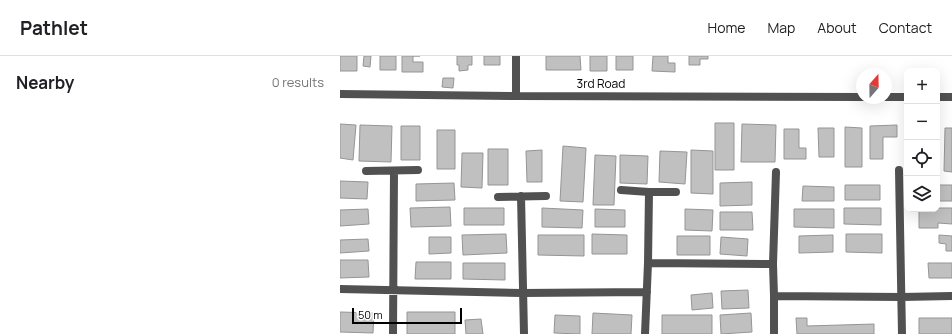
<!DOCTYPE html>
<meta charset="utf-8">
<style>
body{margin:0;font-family:Manrope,sans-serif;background:#f6f6f6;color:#202124}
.controls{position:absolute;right:12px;top:12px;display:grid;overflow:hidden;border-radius:8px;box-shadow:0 4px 16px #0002}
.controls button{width:36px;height:36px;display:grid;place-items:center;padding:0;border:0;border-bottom:1px solid #e0e0e0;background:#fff;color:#202124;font:20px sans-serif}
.compass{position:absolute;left:516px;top:12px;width:36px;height:36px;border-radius:50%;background:#fff;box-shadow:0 4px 16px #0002;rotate:20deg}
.scale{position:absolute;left:12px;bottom:10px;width:110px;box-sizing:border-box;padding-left:4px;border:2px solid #000;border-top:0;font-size:11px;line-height:14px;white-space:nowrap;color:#000;-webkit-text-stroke:3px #fff;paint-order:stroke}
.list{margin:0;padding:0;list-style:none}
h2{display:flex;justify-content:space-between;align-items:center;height:52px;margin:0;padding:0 16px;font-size:17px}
h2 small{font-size:13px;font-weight:400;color:#757577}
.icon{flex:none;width:22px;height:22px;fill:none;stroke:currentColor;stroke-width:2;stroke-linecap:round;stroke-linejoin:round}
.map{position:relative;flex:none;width:612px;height:278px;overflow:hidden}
header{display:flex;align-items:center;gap:24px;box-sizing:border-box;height:56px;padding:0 20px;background:#fff;border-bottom:1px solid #e0e0e0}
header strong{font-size:19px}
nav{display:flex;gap:22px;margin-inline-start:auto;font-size:14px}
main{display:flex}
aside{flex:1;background:#fff}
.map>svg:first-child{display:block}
.building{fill:#c0c0c0;stroke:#959595}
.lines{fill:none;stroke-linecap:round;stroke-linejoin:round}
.street{stroke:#515151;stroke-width:8}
.labels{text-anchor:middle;stroke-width:3.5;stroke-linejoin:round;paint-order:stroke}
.street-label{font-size:12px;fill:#000;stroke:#fff}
</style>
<header>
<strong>Pathlet</strong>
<nav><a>Home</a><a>Map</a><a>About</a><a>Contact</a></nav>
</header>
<main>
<aside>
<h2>Nearby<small>0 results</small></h2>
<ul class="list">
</ul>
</aside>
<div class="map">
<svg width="612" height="278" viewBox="0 0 612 278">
<rect width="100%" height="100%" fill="#fff"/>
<path class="building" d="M 0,0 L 17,0 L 17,15 L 0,15 Z
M 24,0 L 31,0 L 30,11 L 23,10 Z
M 40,0 L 56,0 L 56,14 L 40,14 Z
M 62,0 L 80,0 L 73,0 L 73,6 L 83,6 L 83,16 L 62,16 Z
M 117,0 L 132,0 L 132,9 L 128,9 L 128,14 L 119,15 L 119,9 L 117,9 Z
M 144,0 L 160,0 L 160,9 L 144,9 Z
M 206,0 L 240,0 L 241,14 L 206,14 Z
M 250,0 L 267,0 L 267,15 L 250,15 Z
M 276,0 L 293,0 L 293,14 L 276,14 Z
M 313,0 L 328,0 L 328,7 L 335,7 L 335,16 L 312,15 Z
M 349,0 L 368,0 L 368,3 L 360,3 L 360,9 L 349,9 Z
M 103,22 L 114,22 L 113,32 L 102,31 Z
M 375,67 L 394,67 L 394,114 L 375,114 Z
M 0,68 L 16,69 L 13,104 L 0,102 Z
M 402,68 L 436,69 L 435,106 L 401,106 Z
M 20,69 L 52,70 L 51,106 L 19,105 Z
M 557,69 L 557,81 L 543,81 L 543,103 L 530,103 L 530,70 Z
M 61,70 L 80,70 L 80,104 L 61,104 Z
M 505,71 L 522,72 L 522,111 L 505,111 Z
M 478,72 L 494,72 L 494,101 L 479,101 Z
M 605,72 L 612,72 L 612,116 L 604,115 Z
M 444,73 L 459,73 L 459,92 L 466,92 L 466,103 L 444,103 Z
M 97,74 L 115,74 L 115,113 L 97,113 Z
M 223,90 L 246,92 L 243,146 L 220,145 Z
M 148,93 L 168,93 L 168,129 L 148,129 Z
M 202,94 L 202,126 L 187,126 L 186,95 Z
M 351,94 L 373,95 L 373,138 L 351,137 Z
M 320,95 L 347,96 L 345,128 L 319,126 Z
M 122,97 L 143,97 L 142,132 L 121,131 Z
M 255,99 L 276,100 L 274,149 L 253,149 Z
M 280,99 L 308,100 L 307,128 L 280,127 Z
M 0,125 L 28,126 L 27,143 L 0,142 Z
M 412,126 L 412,149 L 380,150 L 380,127 Z
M 114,127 L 115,144 L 76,145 L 76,128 Z
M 505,129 L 540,129 L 540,144 L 505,144 Z
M 597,129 L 612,129 L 612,145 L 597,145 Z
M 463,130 L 494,131 L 494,145 L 462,145 Z
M 110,151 L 111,170 L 71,171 L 70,152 Z
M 124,152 L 164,152 L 164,169 L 124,169 Z
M 202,152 L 243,154 L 242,172 L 202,171 Z
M 504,152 L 541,152 L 541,169 L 504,168 Z
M 597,152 L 612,152 L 612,168 L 598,167 L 598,172 L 579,172 L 579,155 L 585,155 L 585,153 L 597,153 Z
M 28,153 L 29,168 L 0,170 L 0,154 Z
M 255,153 L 285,154 L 285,171 L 255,171 Z
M 345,153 L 373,154 L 372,175 L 345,174 Z
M 454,153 L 494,153 L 494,172 L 454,171 Z
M 380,156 L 412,156 L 413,174 L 380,174 Z
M 166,178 L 167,197 L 123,199 L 122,179 Z
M 252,178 L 287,179 L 287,198 L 252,198 Z
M 506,178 L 542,178 L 542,197 L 506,196 Z
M 198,179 L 244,179 L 244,200 L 198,199 Z
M 493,179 L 493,196 L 459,197 L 459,180 Z
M 599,179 L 612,180 L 612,195 L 606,195 L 606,188 L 599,187 Z
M 337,180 L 370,180 L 370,199 L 337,199 Z
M 89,181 L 111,181 L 111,197 L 89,198 Z
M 381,181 L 408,183 L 407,200 L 380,198 Z
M 28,183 L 29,195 L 0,197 L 0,184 Z
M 0,204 L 28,204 L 29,221 L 0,222 Z
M 76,206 L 111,206 L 111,223 L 75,223 Z
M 123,207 L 165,207 L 165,224 L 123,223 Z
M 588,207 L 612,207 L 612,222 L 589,222 Z
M 408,234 L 409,252 L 382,253 L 381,235 Z
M 372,237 L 373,252 L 352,254 L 351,239 Z
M 0,256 L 34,257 L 33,277 L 0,276 Z
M 67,256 L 115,256 L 115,278 L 67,278 Z
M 253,257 L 292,259 L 291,278 L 252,278 Z
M 411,257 L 412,276 L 381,278 L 380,259 Z
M 215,259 L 240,260 L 240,278 L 214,277 Z
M 322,259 L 372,259 L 372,278 L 322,278 Z
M 456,262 L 467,262 L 467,270 L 534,268 L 534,278 L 457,278 Z
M 579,262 L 612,262 L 612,278 L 579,278 Z
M 141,263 L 143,278 L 126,278 L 125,264 Z"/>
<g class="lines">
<path class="street" d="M 176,0 L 176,40
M 0,38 L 176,40 L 522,41
M 546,41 L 567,41
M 597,41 L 612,41
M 559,114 L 562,278
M 26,115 L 78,114
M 281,134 L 309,136 L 336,136
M 181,140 L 184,278
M 158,141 L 206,140
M 308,207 L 433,208
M 0,233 L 182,237 L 307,236
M 434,240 L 562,241 L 612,240
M 53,278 L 54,115
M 305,278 L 308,207 L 309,136
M 434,278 L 434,240 L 433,208 L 436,116"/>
</g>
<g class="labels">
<g class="street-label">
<text x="261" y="32">3rd Road</text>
</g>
</g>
</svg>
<div class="controls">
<button>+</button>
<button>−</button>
<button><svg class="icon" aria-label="locate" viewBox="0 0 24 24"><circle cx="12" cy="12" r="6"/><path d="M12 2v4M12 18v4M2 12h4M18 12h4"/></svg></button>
<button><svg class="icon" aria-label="layers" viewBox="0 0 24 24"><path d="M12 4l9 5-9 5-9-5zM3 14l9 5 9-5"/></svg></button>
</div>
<svg class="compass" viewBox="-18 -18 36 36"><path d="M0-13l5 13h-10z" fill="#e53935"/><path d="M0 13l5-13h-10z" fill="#757577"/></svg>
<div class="scale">50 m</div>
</div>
</main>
